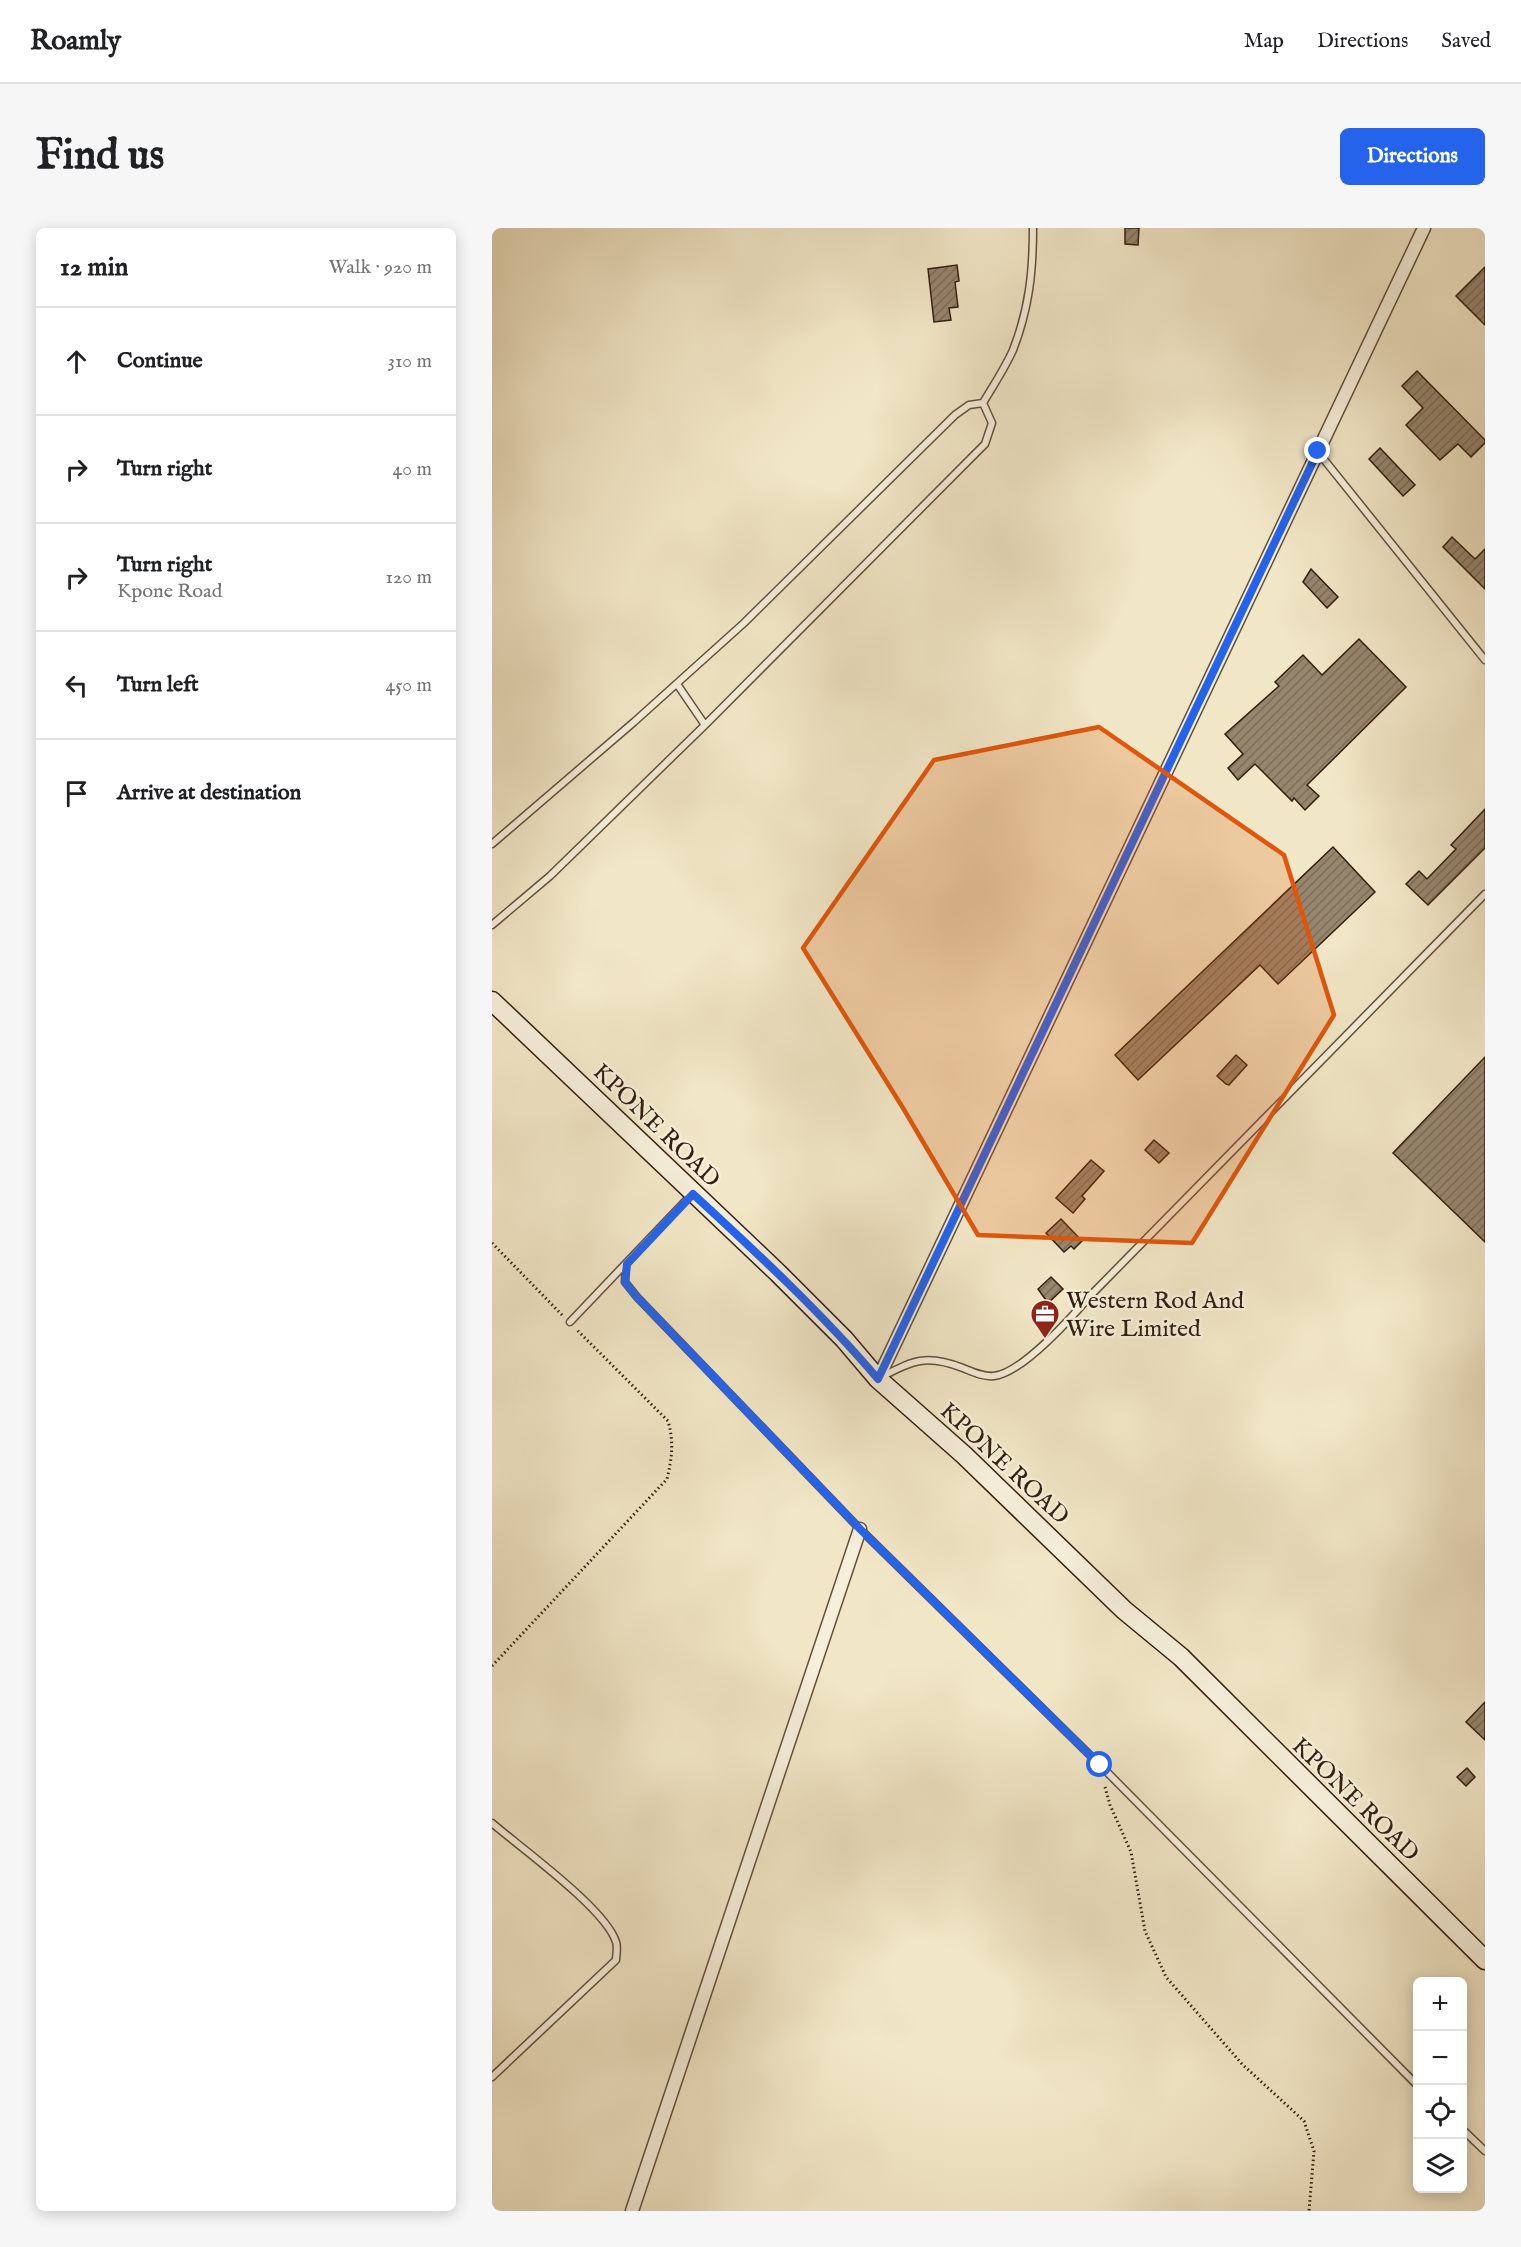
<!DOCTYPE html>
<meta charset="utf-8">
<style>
body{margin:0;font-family:"IM FELL English",serif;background:#f6f6f6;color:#202124}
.controls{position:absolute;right:18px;bottom:18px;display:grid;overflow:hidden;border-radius:9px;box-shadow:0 3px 15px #0003}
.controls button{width:54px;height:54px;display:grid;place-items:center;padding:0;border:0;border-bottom:2px solid #e0e0e0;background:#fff;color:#202124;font:30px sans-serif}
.stop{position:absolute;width:18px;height:18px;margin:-14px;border:4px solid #2563eb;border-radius:50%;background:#fff}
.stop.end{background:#2563eb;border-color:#fff;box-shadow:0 2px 6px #0008}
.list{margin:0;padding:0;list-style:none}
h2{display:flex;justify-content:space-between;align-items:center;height:78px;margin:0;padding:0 24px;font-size:26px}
h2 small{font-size:20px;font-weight:400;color:#757577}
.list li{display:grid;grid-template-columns:39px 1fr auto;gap:18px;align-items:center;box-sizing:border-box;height:108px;padding:0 24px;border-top:2px solid #e0e0e0}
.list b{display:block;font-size:22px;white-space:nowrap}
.list p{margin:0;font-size:20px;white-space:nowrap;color:#757577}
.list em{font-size:20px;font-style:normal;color:#757577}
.icon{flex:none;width:33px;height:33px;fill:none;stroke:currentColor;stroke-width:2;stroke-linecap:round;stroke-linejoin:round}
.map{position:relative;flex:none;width:993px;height:1983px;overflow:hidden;border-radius:9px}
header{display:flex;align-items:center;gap:36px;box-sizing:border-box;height:84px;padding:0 30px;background:#fff;border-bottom:2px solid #e0e0e0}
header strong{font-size:28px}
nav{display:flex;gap:33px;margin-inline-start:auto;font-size:21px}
.intro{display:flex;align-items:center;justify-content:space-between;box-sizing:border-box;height:144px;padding:0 36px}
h1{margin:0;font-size:42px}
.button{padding:15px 27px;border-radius:9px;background:#2563eb;color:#fff;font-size:21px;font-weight:700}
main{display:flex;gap:36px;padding:0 36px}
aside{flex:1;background:#fff;border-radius:9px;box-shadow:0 3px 15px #0003}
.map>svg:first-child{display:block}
.building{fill:url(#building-hatch);stroke:#331e0f;stroke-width:1.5}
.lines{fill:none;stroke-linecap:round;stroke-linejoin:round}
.service-casing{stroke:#62503d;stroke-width:9}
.minor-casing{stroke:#62503d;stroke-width:15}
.secondary-casing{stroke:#331e0f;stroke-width:21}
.path{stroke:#331e0f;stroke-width:3;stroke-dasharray:1.5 3;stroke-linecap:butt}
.service{stroke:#f6efda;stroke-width:6}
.minor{stroke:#f6efda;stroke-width:12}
.secondary{stroke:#f6efda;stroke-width:18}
.route{stroke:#2563eb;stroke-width:8}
.marked{fill:#df560c;fill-opacity:0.2;stroke:#df560c;stroke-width:4.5;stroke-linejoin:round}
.labels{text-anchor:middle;stroke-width:5;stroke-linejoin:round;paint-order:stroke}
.street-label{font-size:24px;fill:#331e0f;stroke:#f6efda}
.poi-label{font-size:24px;fill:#331e0f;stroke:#f6efda;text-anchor:start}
</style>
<header>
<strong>Roamly</strong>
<nav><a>Map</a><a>Directions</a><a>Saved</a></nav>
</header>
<div class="intro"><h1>Find us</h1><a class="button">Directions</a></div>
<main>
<aside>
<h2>12 min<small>Walk · 920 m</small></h2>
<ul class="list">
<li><svg class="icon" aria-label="ahead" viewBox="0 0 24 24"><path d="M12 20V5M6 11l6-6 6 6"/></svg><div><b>Continue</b></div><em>310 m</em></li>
<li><svg class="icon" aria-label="right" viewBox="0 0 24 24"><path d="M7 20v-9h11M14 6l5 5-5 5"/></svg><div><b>Turn right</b></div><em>40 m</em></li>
<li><svg class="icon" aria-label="right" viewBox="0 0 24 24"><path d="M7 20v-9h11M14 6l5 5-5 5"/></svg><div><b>Turn right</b><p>Kpone Road</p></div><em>120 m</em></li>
<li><svg class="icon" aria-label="left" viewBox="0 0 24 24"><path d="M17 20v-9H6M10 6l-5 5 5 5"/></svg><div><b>Turn left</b></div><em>450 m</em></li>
<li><svg class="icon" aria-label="arrive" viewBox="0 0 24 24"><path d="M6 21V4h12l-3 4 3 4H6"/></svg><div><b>Arrive at destination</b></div></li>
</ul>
</aside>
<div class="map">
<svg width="993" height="1983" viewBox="0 0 993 1983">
<defs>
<pattern id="building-hatch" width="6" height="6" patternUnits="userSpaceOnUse" patternTransform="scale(1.5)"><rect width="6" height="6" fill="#96866e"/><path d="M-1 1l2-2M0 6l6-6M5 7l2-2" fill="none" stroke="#7b6d59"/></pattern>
</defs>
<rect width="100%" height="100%" fill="#f1e6c6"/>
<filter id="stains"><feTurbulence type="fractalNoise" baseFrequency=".00333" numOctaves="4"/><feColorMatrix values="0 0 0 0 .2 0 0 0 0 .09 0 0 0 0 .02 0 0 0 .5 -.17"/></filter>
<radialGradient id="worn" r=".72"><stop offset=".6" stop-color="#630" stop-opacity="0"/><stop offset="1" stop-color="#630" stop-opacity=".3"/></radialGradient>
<path class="building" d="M 633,0 L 647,0 L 646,17 L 633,16 Z
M 465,37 L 467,53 L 463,54 L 466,79 L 457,80 L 459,92 L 442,94 L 436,41 Z
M 993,39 L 993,97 L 964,68 Z
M 925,143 L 993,212 L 993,215 L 979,229 L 966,216 L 948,232 L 914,197 L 931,180 L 910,158 Z
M 888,220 L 923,257 L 911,268 L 877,231 Z
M 960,309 L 983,331 L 993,321 L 993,361 L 951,319 Z
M 819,341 L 846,369 L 835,380 L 811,354 Z
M 867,411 L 914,459 L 815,557 L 827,568 L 813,582 L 802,570 L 800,573 L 763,536 L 746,552 L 736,540 L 751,526 L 733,506 L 787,458 L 783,454 L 811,427 L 830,447 Z
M 993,581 L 993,620 L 936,677 L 914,656 L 927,643 L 935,651 L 964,621 L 959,617 Z
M 841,619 L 883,664 L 786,756 L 768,737 L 646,852 L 623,827 Z
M 744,827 L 755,837 L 737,857 L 734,856 L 725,848 Z
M 993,829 L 993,1014 L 901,925 Z
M 662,912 L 677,925 L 667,935 L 653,922 Z
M 599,932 L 612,943 L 590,968 L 593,971 L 581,985 L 564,970 Z
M 569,991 L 590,1013 L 582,1021 L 579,1018 L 572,1024 L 554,1005 Z
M 559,1049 L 571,1061 L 556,1075 L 546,1061 Z
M 993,1474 L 993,1512 L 974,1494 Z
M 975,1540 L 983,1549 L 974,1558 L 965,1549 Z"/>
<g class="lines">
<g class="service-casing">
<path id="service" d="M 491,175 C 501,158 513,140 521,122 C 537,81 541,44 541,0
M 826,224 L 993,432
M 185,456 L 213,497
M 0,616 L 142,494 L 252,395 L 463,187 L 477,177 L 491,175
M 0,697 L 58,648 L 213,497 L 493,216 L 500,195 L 491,175
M 134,1036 L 133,1054 L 145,1069 L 368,1301 L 608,1537 L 926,1858
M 78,1094 L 200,966
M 389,1149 C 423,1132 434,1126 471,1140 C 481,1144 491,1149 502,1148 C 530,1145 580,1089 599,1067 L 993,666
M 0,1595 C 29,1620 114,1681 124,1714 C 126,1719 124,1727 124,1732 L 0,1849
M 970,1901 L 993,1923"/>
</g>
<g class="minor-casing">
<path id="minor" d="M 386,1151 L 932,0
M 140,1983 L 368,1301"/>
</g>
<g class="secondary-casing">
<path id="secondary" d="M 0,773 L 286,1045 L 352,1111 L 386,1151 L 472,1227 L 632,1382 L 689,1429 L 993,1732"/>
</g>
<path class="path" d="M 0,1015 L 72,1089
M 0,1438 L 175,1251 C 180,1230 182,1214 176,1193 L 85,1102
M 613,1559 L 618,1577 L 639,1624 L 653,1703 L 674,1749 L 750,1836 L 812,1893 L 822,1923 L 817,1983"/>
<use href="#service" class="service"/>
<use href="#minor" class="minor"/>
<use href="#secondary" class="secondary"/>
</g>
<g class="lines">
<path class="route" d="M 608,1537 L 368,1301 L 145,1069 L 133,1054 L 135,1036 L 201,966 C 265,1025 329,1084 386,1151 L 826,223"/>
</g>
<path class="marked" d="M 607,499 L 792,627 L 842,787 L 700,1015 L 486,1007 L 411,880 L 311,720 L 442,532 Z"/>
<defs>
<g id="office-pin" transform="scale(1.5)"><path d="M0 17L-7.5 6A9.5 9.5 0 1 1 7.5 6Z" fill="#8f2418" stroke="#f6efda"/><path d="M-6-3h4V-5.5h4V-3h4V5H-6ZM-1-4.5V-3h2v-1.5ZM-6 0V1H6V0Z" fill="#fff"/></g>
</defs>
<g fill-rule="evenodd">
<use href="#office-pin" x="553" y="1086"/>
</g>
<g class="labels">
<g class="street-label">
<text transform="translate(165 897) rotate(44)" y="8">KPONE ROAD</text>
<text transform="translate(513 1235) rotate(43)" y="8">KPONE ROAD</text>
<text transform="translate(864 1571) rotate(44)" y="8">KPONE ROAD</text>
</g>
<g class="poi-label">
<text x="574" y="1080">Western Rod And<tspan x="574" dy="28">Wire Limited</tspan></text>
</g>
</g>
<rect width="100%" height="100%" filter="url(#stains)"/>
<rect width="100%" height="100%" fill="url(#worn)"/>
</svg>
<div class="controls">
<button>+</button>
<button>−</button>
<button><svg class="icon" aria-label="locate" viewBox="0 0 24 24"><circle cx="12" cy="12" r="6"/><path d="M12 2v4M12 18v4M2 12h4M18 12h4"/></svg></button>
<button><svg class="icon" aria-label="layers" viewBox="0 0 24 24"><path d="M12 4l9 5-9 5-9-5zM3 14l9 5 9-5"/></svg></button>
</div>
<div class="stop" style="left:608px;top:1537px"></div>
<div class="stop end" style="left:826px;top:223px"></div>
</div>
</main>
